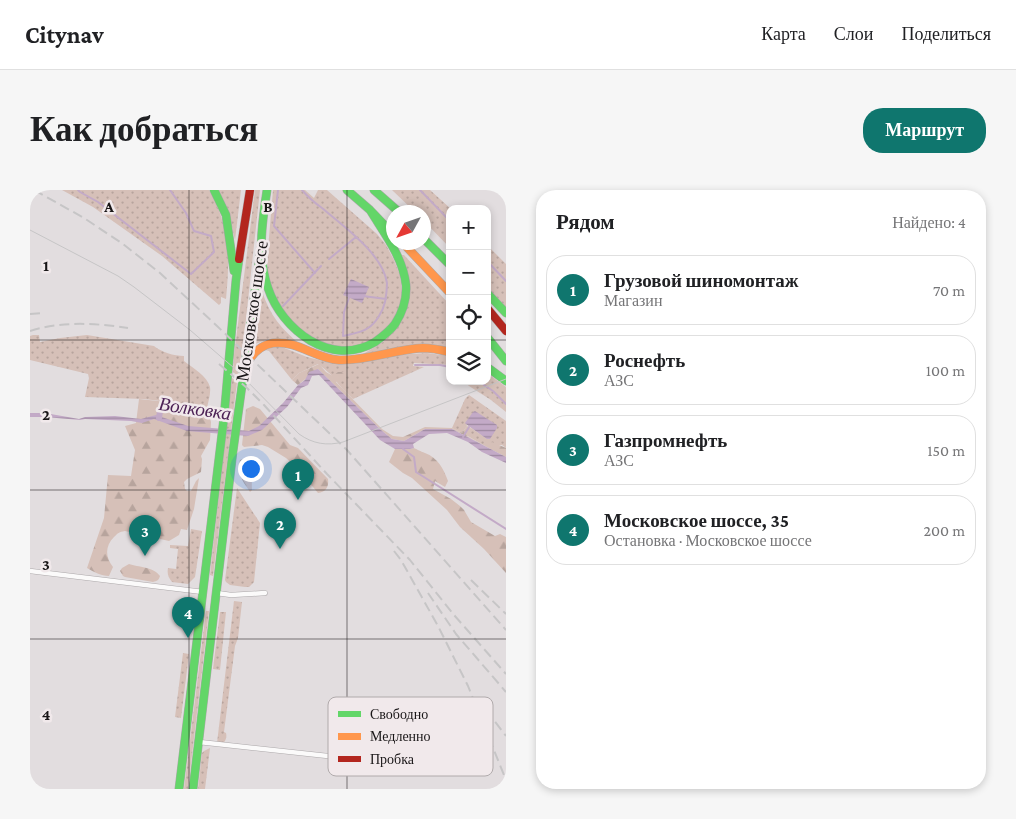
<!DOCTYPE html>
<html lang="ru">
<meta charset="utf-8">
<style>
body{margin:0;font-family:"Crimson Pro",serif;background:#f6f6f6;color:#202124}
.controls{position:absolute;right:15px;top:15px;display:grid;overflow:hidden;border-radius:10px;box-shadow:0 2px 8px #0003}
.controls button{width:45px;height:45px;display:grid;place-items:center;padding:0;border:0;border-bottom:1px solid #e0e0e0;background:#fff;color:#202124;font:25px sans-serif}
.compass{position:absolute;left:356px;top:15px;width:45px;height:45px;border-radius:50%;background:#fff;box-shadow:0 2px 8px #0003;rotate:230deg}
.you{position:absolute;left:220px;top:278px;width:18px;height:18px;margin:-12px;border:4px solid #fff;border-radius:50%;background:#1a73e8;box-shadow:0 0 0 8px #1a73e833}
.badge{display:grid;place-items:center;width:32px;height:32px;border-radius:50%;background:#0f766e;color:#fff;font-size:16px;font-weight:700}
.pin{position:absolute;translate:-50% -41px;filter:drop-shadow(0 1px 2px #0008)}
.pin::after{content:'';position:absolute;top:26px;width:18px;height:15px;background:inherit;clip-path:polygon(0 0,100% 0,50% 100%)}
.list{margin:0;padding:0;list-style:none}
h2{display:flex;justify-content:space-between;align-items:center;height:65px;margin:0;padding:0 20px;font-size:21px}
h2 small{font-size:16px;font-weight:400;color:#757577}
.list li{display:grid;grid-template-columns:32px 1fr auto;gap:15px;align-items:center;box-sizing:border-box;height:70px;margin:0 10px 10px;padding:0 10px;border:1px solid #e0e0e0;border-radius:20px}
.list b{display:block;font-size:19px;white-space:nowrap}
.list p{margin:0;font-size:16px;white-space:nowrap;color:#757577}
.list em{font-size:16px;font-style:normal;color:#757577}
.icon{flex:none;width:28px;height:28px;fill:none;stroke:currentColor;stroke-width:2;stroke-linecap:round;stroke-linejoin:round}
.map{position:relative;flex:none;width:476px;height:599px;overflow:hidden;border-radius:20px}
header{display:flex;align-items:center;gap:30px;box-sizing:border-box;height:70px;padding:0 25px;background:#fff;border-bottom:1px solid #e0e0e0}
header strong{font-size:24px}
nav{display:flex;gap:28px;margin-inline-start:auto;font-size:18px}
.intro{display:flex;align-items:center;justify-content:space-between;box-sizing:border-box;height:120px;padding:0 30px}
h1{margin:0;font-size:35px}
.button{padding:12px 22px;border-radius:20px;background:#0f766e;color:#fff;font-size:18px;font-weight:700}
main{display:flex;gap:30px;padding:0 30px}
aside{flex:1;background:#fff;border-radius:20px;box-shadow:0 2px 8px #0003}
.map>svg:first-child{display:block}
.grass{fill:url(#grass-dots)}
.forest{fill:url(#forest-firs)}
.water{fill:url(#water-rules)}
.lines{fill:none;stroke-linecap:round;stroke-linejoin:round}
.stream{stroke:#c3aac7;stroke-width:2}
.canal{stroke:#c3aac7;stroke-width:6}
.street-casing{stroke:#aca8aa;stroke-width:5.5}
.fast-casing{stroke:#aca8aa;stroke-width:9}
.slow-casing{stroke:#aca8aa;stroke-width:9}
.jam-casing{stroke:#aca8aa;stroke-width:9}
.street{stroke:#fbfafa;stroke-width:4.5}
.fast{stroke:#63d668;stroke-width:8}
.slow{stroke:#ff974d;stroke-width:8}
.jam{stroke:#b3261e;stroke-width:8}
.tram{stroke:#c6c5c6;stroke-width:1}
.rail{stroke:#c6c5c6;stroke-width:2;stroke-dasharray:10 5;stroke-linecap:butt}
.grid{fill:none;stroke:#191617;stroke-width:1;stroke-opacity:0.55}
.labels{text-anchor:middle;stroke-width:5;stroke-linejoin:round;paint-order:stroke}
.street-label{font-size:18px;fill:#191617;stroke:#f1e9eb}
.water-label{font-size:19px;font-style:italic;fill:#4c2155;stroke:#f1e9eb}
.key{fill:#f1e9eb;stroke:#b0aaab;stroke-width:1}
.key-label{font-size:14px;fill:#191617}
.grid-label{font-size:16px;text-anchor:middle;font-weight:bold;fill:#191617;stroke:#f1e9eb;stroke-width:5;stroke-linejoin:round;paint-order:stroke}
</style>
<header>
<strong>Citynav</strong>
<nav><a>Карта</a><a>Слои</a><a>Поделиться</a></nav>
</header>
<div class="intro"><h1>Как добраться</h1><a class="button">Маршрут</a></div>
<main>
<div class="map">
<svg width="476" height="599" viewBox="0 0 476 599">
<defs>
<pattern id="grass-dots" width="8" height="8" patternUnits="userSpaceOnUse" patternTransform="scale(1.25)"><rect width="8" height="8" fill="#d6c0b8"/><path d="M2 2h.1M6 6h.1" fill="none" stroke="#b7a49d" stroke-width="1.8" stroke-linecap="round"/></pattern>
<pattern id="forest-firs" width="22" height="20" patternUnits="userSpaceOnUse" patternTransform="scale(1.25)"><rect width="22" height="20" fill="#d6c0b8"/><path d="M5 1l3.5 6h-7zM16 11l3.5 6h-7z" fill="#b7a49d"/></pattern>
<pattern id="water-rules" width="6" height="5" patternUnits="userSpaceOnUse" patternTransform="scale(1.25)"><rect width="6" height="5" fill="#c3aac7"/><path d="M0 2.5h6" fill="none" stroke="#9e89a1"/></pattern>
</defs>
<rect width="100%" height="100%" fill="#e2dddf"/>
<path class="grass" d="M 32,0 L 179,0 C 200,36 200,68 196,109 L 191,107 L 191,113 L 189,115 L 132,66 L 63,17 Z
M 188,0 L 211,0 L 205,50 L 200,28 L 193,9 Z
M 225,0 L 230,0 L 215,138 L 208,186 L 203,182 L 204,165 Z
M 243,0 L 275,0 L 284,8 L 288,0 L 297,0 L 347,44 L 356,55 L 364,70 L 370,85 L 372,100 L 371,112 L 367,123 L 362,133 L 352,144 L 329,156 L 304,157 L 280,147 L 262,132 L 249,116 L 237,85 L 238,59 Z
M 362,0 L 400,0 L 421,19 L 420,19 L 420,58 L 394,31 L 393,22 L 385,22 Z
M 457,55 L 476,74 L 476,119 L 457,100 Z
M 372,65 L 374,65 L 420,115 L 420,158 L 378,156 L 333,164 L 353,152 L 362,143 L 374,124 Z
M 232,101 C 239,124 252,140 270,154 L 242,149 L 236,150 L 223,155 L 231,102 Z
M 3,145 L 9,145 L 10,152 L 30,148 L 57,145 L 124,156 C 131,162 144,166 154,166 L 154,171 C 163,178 177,186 180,197 C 181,204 178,212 177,218 L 157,212 L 156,214 L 114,209 L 55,207 L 59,188 L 58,184 L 0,170 L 0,146 Z
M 244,157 L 252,157 L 277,167 L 297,172 L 314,174 L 363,165 L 397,163 L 420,166 L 420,175 L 384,173 L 383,176 L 394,177 L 323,209 C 316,202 309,196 304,188 C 300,183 293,178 288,174 L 269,183 L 262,190 L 239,161 L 235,160 Z
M 457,183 L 476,197 L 476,222 L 461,210 L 439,196 L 434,191 L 457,191 Z
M 202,188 L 207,192 L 183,386 L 180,385 Z
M 439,205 L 476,231 L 476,258 L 472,255 L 455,256 L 436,245 L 441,238 L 457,249 L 436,234 L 437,236 L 432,243 L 422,238 L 435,209 Z
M 207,298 L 230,333 L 224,392 L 219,397 L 215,397 L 200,395 L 196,392 L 195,390 Z
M 161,339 L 172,341 L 165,387 L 158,394 L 142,392 C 138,387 137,384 138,378 L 146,379 L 148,359 L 140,358 L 140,355 L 158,356 Z
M 204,411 L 212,412 L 208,448 L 205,456 L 194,542 L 196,543 C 197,547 196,550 193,554 L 187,553 Z
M 176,421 L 179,421 L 158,599 L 154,599 Z
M 190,422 L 196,422 L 190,480 L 183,479 Z
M 153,463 L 159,464 L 151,528 L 145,527 Z
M 180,558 L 175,599 L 168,599 L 172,563 L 174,561 Z"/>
<path class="forest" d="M 289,174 L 296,182 L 303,186 L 308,182 L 316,182 L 314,189 L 306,192 L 352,239 L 363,246 L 373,247 L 395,237 L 422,238 L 432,243 L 437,236 L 441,238 L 437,246 L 455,256 L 462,252 L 476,258 L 476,267 L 422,239 L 395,239 L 374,251 L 362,249 L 351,240 L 288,179 L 268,195 L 262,190 L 269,183 Z
M 109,209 L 156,214 L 157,212 L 177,218 L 181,232 L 180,250 L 171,266 L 172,269 L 171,282 L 157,289 L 154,292 L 155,299 L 157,301 L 161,301 L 166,291 L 169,288 L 164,319 L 157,340 L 151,339 L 149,345 L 139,351 L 95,341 C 89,342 88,343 84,347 C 75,356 75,367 83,377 L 79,386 C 71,386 64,382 57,378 L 74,328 L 78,285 L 101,286 L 105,260 L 95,236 L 106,233 Z
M 223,216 L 230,219 L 260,255 L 268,258 L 298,289 C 299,297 296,302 288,303 L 267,278 L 256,268 L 238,257 L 232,255 L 214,257 L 212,255 L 216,219 Z
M 384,258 C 388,260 390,261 395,263 C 408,268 413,278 418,291 L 415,297 L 405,291 L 403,299 L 421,309 L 430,316 L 434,320 L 441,332 L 465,346 L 470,344 L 476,347 L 476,383 L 454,359 L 430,337 L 417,320 L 382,288 L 373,283 L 359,272 L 365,259 L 380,259 Z
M 213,269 C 225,276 221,288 222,300 L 220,302 C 213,291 206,284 210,270 Z
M 99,374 C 108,377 124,377 130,386 C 129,390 127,391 123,392 L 95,387 L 93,386 L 90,381 L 92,378 Z"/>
<path class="water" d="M 321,89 L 339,97 L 332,113 L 313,105 Z
M 288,179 L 351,240 L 362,249 L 374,251 L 395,239 L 422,239 L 476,267 L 476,273 L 452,262 L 438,252 L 417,243 L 399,244 L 383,254 L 384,258 L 380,259 L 365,259 L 350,250 L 289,185 L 282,186 L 278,195 L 271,198 L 257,217 L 232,240 L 218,246 L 157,241 L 124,229 L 112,233 L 101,231 L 55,229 L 50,230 L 15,227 L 0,227 L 0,223 L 15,223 L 49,229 L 55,227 L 85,226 L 111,229 L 126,225 L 158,236 L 219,241 L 229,236 L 253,213 L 268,195 L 275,190 L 279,182 Z
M 445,221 L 467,235 L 467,238 L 460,249 L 457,249 L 436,234 L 435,233 L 443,222 Z"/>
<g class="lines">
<path class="stream" d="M 48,0 L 50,2 L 68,12 L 161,84 L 184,62 L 181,46 L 164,41 L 156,23 L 140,0
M 248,0 L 244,36 L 285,83
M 272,0 C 278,7 285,13 292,18 C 313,36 353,64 357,93 C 357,99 356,107 355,112 C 353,121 346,133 338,138 C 331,143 321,144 313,146 L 314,122 L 320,105
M 390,0 L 420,31
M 299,69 L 326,47
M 457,71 L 476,91
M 333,106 L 356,109
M 253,116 L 291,76
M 385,175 L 410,175 L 420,177
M 448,191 L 463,201 L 476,214
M 433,247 L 439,237
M 373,259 L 384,267 L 386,282 L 476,339"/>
<path class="canal" d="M 129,228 L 130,221"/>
<g class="street-casing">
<path id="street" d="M 0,381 L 173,402
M 187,403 L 201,405 L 235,403
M 169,552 L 399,577"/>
</g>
<g class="fast-casing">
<path id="fast" d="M 184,0 L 196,25 L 204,81
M 237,0 C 232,33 227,66 238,98 C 252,140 301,178 345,152 C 352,147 359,142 365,134 C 372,123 377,109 376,95 C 373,67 354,43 340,20
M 317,0 L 340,20 L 363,44
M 344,0 L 369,22
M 393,48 L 420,75
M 457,103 L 476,123
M 457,147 L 476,171
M 457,177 L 476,191
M 149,599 L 194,227 L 206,90 L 209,69
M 163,599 L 203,261 L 230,65"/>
</g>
<g class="slow-casing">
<path id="slow" d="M 372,52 L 420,103
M 217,174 C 222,164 231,155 243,153 C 267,150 286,169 309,170 C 338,171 365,159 393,158 C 403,158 411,160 420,162"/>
</g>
<g class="jam-casing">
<path id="jam" d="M 209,69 L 220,0
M 457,118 L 476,141"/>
</g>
<use href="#street" class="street"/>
<use href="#fast" class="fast"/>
<use href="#slow" class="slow"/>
<use href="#jam" class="jam"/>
<path class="tram" d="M 0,40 L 88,86 L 104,97 L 160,140 L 204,178 L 269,244 C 283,254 297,256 313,252 L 476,189"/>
<path class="rail" d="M 4,0 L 54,28 L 93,54 L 130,83 L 187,136 L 317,260 L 476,440
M 0,124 L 12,123
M 0,141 C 32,131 65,133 98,138
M 189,174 L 217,198 L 234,215 L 297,284 L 380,370 L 424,425 L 476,484
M 364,361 L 371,370 L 408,436 L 438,496 L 476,590
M 441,390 L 476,424
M 398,403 L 426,444 L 476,502
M 447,508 L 476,546"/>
</g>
<path class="grid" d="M 159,0 L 159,599M 317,0 L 317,599M 0,150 L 420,150M 457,150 L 476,150M 0,300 L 476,300M 0,449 L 476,449"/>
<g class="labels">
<g class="street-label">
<text transform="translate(222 121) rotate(-82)" y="6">Московское шоссе</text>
</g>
<g class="water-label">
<text transform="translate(165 218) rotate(8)" y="7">Волковка</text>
</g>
</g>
<rect x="298" y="507" width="165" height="79" rx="8" class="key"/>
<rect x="308" y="521" width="23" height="6" fill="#63d668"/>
<rect x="308" y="543" width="23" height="7" fill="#ff974d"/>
<rect x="308" y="566" width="23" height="6" fill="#b3261e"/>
<g class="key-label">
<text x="340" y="529">Свободно</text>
<text x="340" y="551">Медленно</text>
<text x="340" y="574">Пробка</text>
</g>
<g class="grid-label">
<text x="79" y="22">A</text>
<text x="238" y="22">B</text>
<text x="16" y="81">1</text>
<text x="16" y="230">2</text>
<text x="16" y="380">3</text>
<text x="16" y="530">4</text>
</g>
</svg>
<div class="controls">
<button>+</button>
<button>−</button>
<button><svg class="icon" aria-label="locate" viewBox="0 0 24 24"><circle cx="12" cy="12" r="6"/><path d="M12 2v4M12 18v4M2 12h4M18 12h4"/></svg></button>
<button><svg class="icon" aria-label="layers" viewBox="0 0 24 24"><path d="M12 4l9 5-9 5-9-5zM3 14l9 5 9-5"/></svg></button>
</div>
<svg class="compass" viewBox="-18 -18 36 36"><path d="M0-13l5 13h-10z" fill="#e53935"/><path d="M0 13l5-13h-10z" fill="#757577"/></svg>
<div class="you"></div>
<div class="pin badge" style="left:268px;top:310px">1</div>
<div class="pin badge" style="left:250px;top:359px">2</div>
<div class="pin badge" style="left:115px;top:366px">3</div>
<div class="pin badge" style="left:158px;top:448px">4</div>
</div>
<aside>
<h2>Рядом<small>Найдено: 4</small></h2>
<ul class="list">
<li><span class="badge">1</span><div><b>Грузовой шиномонтаж</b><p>Магазин</p></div><em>70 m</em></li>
<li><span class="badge">2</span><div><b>Роснефть</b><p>АЗС</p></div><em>100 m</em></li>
<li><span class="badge">3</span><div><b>Газпромнефть</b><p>АЗС</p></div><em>150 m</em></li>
<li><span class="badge">4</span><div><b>Московское шоссе, 35</b><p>Остановка · Московское шоссе</p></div><em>200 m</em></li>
</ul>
</aside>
</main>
